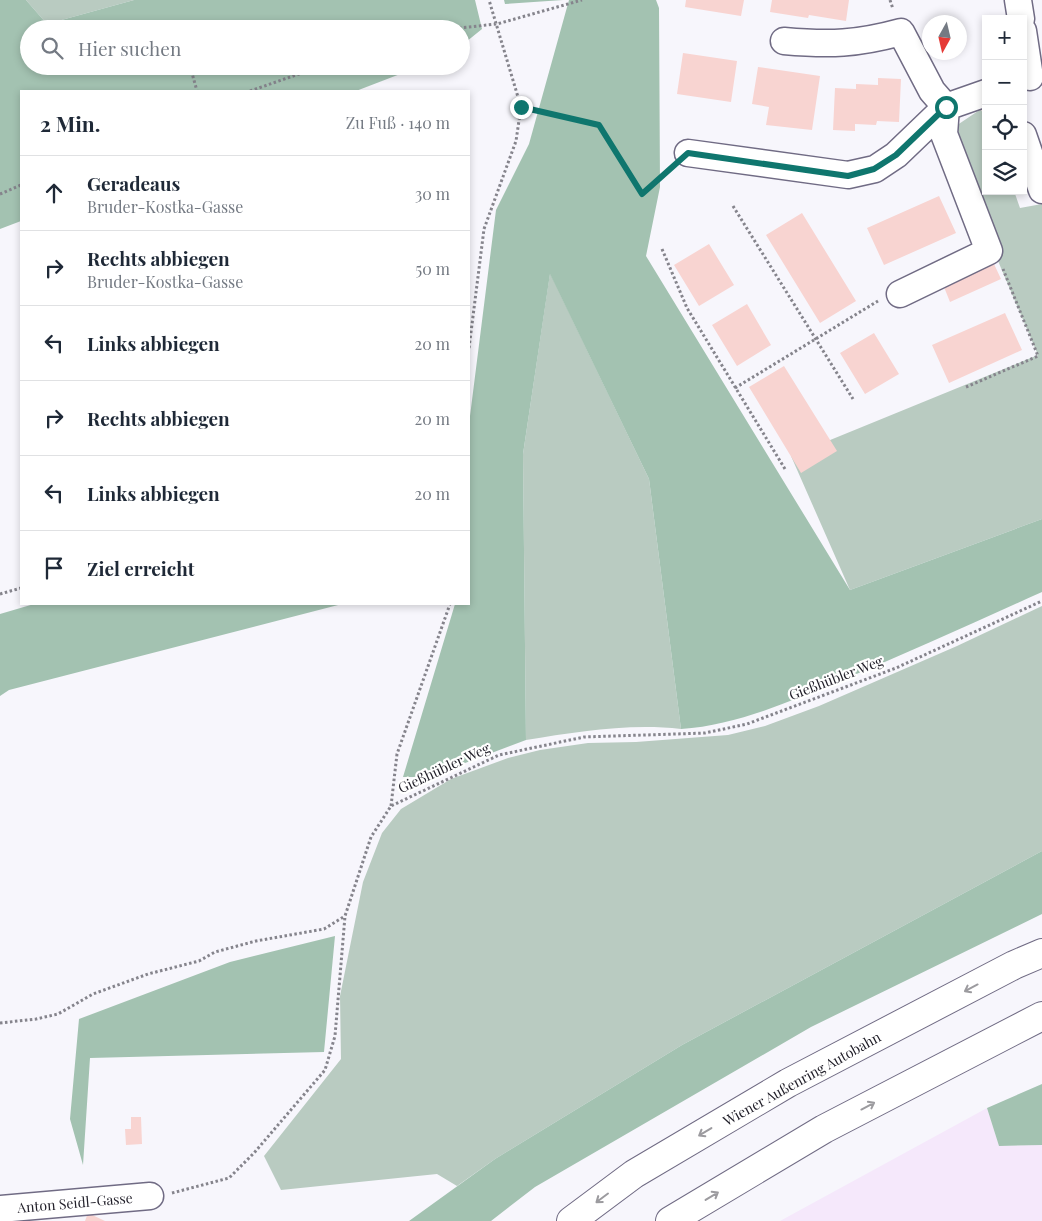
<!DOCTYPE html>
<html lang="de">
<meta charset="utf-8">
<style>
body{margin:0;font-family:"Playfair Display",serif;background:#f6f6f7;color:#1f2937}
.controls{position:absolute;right:15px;top:15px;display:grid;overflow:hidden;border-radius:0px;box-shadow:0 2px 8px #0003}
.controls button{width:45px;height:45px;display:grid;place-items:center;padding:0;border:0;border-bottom:1px solid #e0e1e3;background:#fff;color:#1f2937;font:25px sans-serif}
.compass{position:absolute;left:922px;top:15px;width:45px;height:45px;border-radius:50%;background:#fff;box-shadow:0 2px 8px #0003;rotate:188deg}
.stop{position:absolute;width:15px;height:15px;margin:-11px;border:4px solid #0f766e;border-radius:50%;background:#fff}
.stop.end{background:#0f766e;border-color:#fff;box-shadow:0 1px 5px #0008}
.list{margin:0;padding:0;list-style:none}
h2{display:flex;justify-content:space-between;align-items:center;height:65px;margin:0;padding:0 20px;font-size:21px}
h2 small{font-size:16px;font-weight:400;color:#747a83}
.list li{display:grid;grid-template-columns:32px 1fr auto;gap:15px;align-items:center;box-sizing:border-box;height:75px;padding:0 20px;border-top:1px solid #e0e1e3}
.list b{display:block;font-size:19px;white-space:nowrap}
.list p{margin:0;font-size:16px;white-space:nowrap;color:#747a83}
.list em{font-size:16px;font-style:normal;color:#747a83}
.icon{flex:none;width:28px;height:28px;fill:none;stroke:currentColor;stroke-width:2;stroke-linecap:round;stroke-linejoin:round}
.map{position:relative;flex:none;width:1042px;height:1221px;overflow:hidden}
.search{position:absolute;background:#fff;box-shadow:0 2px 8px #0003;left:20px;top:20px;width:450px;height:55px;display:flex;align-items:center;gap:12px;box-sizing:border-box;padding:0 18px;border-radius:28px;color:#747a83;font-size:19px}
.panel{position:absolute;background:#fff;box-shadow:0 2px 8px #0003;left:20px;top:90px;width:450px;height:515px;border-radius:0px}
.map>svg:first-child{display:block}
.commercial{fill:#f5e8fb}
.green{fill:#b9cbc1}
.forest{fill:#a3c2b1}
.building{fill:#f8d4d1}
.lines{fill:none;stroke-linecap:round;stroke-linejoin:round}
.minor-casing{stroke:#706b84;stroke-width:29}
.highway-casing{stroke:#706b84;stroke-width:30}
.path{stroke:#85848c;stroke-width:3;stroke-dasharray:2.5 2.5;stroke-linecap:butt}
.minor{stroke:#fff;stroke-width:26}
.highway{stroke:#fff;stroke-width:28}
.oneway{stroke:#9c9b9f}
.route{stroke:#0f766e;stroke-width:6}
.labels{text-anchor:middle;stroke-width:4.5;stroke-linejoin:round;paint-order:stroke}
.street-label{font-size:14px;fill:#22202a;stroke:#fff}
</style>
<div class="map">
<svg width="1042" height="1221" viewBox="0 0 1042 1221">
<rect width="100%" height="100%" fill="#f7f6fc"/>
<path class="commercial" d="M 987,1108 L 999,1146 L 1042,1145 L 1042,1221 L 780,1221 Z"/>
<path class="green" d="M 26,0 L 134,0 L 47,24 Z
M 981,109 L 986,122 L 986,191 L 1014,191 L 1020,208 L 1042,204 L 1042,519 L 850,590 L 791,456 L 1038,355 L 944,134 Z
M 550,273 L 649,479 L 681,729 C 629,723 576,732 526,740 L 523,454 Z
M 1042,606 L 1042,851 L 682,1045 L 495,1159 L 457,1186 L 437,1174 L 281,1190 L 264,1156 L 341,1059 L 340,996 L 363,882 L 382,833 L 401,809 L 451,779 L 508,758 L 540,750 L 588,743 L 636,742 L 728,735 L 765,726 L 819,706 L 957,646 Z"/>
<path class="forest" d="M 0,0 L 26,0 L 47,24 L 134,0 L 475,0 L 482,29 L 461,46 L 461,29 L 29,29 L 29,66 L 421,66 L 356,91 L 21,91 L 21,221 L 0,229 Z
M 504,0 L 563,0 L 505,4 Z
M 569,0 L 656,0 L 659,8 L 660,187 L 646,256 L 850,590 L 1042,519 L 1042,592 C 975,622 908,653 840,681 C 788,702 737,725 681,729 L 649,479 L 550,274 L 523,454 L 526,740 L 428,777 L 403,777 L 455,604 L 469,604 L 469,424 L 496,210 L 529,144 Z
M 34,604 L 342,604 L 9,690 L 0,696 L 0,614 Z
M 1042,851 L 1042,914 L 811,1027 L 535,1187 L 491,1221 L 409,1221 L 495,1159 L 682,1045 Z
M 335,936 L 324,1052 L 90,1058 L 83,1165 L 70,1119 L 79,1019 L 230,962 Z
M 1042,1084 L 1042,1145 L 999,1146 L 987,1108 Z"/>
<path class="building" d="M 686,0 L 744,0 L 741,16 L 685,7 Z
M 772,0 L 849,0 L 846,21 L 809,15 L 808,18 L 770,12 Z
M 683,53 L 737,61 L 731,102 L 677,94 Z
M 758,67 L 820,76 L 812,130 L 766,125 L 769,107 L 752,104 Z
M 878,78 L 901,79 L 899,122 L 877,121 L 876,125 L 855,124 L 855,131 L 833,130 L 835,88 L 856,89 L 856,84 L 878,85 Z
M 986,107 L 986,121 L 981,109 Z
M 939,196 L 956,233 L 884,265 L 867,228 Z
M 802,213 L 856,301 L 820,323 L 766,235 Z
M 709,244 L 734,285 L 699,306 L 674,265 Z
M 994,264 L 1001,279 L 950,302 L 944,287 Z
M 747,304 L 771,345 L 737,366 L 712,325 Z
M 1005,313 L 1022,350 L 949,383 L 932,345 Z
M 874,333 L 899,374 L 865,394 L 840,353 Z
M 784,366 L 837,451 L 801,473 L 749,387 Z
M 131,1117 L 141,1117 L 142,1144 L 126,1145 L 125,1129 L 131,1129 Z
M 88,1213 L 105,1221 L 85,1221 Z"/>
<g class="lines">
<g class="minor-casing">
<path id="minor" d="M 1018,0 L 1021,19
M 1023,31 L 1030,77
M 784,41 C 830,45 857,44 901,32 L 932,91 L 946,107 L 944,134 L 989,251 L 900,294
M 1023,135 L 1042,190
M 688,153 L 848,175 L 875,169 L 896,155 L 946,107 L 986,93
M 0,1209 L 150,1196"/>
</g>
<g class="highway-casing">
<path id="highway" d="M 571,1221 L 634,1174 L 788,1083 L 1014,965 L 1042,953
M 670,1221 L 824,1129 L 1042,1016"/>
</g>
<path class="path" d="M 890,0 L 893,9
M 449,29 L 497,24 L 582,0
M 190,66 L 197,91
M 250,91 L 322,66
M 521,107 L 599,125 L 642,194 L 670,169
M 0,194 L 21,185
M 733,206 L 853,399
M 662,249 L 687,308 L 785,469
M 469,348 L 484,229 L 516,141 L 521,107 L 489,0
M 966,387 L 1038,356 L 1003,269
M 735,388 L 878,301
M 0,594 L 21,588
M 391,806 L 397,754 L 450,604
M 0,1023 L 36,1019 L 58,1014 L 93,994 L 148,974 L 199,961 L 215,952 L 256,941 L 324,929 L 345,916
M 172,1193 L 229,1178 L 254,1153 L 325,1070 L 335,1036 L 345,916 L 371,837 L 391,806 L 499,755 L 584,737 L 705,733 L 747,724 L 896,668 L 1042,601"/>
<use href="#minor" class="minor"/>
<use href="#highway" class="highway"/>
</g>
<defs><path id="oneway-shaft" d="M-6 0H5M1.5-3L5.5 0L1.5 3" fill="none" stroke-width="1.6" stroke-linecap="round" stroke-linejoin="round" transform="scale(1.25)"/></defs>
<g class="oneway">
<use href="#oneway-shaft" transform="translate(971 988) rotate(152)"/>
<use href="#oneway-shaft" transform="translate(868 1106) rotate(-28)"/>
<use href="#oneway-shaft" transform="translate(705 1132) rotate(149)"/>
<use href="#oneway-shaft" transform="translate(712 1196) rotate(-31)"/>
<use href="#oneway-shaft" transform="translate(602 1198) rotate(143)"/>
</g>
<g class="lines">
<path class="route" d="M 521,107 L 599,125 L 642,194 L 688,153 L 848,176 L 874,169 L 896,155 L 946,107"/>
</g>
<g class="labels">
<g class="street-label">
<text transform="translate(836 678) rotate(-21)" y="5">Gießhübler Weg</text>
<text transform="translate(444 768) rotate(-25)" y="5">Gießhübler Weg</text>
<text transform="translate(802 1079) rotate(-29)" y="5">Wiener Außenring Autobahn</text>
<text transform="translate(75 1203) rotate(-5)" y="5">Anton Seidl-Gasse</text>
</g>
</g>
</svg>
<div class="controls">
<button>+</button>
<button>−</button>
<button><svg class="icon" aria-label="locate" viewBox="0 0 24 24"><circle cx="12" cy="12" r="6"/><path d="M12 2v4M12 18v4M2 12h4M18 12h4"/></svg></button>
<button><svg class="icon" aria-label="layers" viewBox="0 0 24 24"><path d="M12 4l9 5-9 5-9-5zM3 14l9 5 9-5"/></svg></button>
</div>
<svg class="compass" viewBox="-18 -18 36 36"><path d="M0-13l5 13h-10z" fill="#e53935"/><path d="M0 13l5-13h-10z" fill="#747a83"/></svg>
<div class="stop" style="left:946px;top:107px"></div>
<div class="stop end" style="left:521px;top:107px"></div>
<div class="search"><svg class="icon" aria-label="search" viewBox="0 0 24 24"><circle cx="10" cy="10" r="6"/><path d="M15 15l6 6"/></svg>Hier suchen</div>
<section class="panel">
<h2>2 Min.<small>Zu Fuß · 140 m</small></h2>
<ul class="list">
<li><svg class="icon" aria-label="ahead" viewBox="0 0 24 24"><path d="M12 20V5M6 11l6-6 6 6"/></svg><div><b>Geradeaus</b><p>Bruder-Kostka-Gasse</p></div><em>30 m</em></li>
<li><svg class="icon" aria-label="right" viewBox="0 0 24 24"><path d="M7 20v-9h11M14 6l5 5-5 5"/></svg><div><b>Rechts abbiegen</b><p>Bruder-Kostka-Gasse</p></div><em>50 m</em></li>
<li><svg class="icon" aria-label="left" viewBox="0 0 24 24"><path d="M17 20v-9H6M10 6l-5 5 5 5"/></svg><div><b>Links abbiegen</b></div><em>20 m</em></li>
<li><svg class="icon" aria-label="right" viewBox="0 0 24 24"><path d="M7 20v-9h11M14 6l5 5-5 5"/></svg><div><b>Rechts abbiegen</b></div><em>20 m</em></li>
<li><svg class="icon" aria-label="left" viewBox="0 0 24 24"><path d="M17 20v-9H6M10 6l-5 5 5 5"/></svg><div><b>Links abbiegen</b></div><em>20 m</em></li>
<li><svg class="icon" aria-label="arrive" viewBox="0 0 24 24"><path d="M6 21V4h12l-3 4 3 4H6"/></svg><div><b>Ziel erreicht</b></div></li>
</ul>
</section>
</div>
